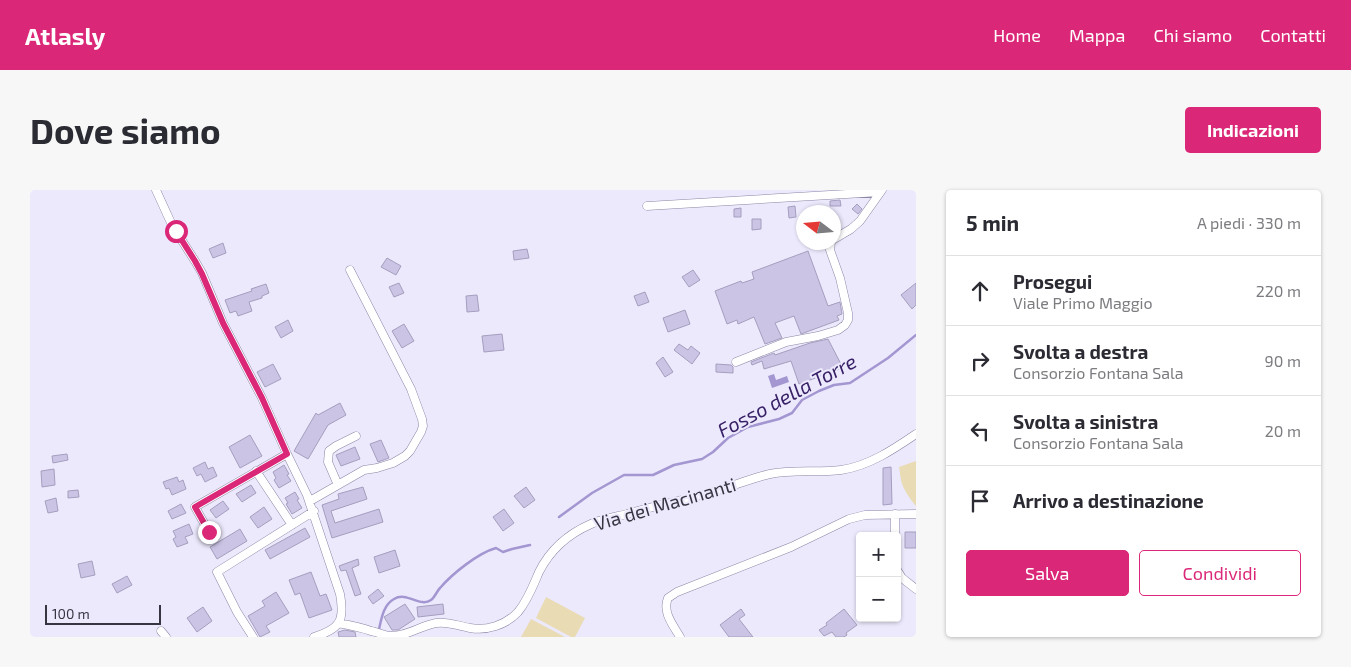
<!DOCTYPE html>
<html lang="it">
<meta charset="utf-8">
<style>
body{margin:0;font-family:"Exo 2",sans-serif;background:#f7f7f7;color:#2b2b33}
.controls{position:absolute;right:15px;bottom:15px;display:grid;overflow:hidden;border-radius:5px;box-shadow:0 1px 4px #0004}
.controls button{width:45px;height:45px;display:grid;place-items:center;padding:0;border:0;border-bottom:1px solid #e1e1e2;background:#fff;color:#2b2b33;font:25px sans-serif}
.compass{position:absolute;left:766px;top:15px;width:45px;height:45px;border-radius:50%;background:#fff;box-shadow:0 1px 4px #0004;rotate:286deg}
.scale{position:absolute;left:15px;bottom:12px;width:116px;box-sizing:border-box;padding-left:5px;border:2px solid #373542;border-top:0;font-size:14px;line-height:18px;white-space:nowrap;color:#373542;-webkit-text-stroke:4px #ece9fd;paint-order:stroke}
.stop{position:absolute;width:15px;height:15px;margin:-11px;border:4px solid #db2777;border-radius:50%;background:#fff}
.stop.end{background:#db2777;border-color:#fff;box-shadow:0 1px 5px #0008}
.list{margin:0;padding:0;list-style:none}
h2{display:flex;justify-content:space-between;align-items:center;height:65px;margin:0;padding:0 20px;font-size:21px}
h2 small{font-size:16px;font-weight:400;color:#7c7c81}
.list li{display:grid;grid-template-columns:32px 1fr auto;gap:15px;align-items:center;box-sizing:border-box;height:70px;padding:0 20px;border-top:1px solid #e1e1e2}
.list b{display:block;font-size:19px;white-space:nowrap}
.list p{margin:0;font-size:16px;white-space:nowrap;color:#7c7c81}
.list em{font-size:16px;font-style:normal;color:#7c7c81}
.actions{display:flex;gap:10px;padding:15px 20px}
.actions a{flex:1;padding:11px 0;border:1px solid #db2777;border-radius:5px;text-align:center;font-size:18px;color:#db2777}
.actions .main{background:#db2777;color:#fff}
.icon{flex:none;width:28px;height:28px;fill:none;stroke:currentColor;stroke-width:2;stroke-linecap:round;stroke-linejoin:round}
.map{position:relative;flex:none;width:886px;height:447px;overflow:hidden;border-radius:5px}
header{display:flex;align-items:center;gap:30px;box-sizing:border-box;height:70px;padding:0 25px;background:#db2777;color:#fff}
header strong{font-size:24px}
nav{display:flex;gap:28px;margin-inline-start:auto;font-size:18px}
.intro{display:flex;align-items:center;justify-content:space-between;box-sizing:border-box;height:120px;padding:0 30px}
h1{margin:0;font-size:35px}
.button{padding:12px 22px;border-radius:5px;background:#db2777;color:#fff;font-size:18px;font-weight:700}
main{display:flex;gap:30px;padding:0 30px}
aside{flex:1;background:#fff;border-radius:5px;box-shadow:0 1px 4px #0004}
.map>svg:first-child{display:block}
.green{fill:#e9dbb3}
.water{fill:#a396d1}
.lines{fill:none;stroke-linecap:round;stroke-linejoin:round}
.stream{stroke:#a396d1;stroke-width:2.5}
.building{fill:#cbc4e5;stroke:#a59ebe}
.minor-casing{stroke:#8c86a5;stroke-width:9}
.minor{stroke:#fff;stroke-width:8}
.route{stroke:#db2777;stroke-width:6}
.labels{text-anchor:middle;stroke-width:4;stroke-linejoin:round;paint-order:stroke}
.street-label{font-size:19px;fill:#373542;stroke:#ece9fd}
.water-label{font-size:20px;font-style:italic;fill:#382167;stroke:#ece9fd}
</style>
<header>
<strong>Atlasly</strong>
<nav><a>Home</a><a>Mappa</a><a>Chi siamo</a><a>Contatti</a></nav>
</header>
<div class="intro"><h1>Dove siamo</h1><a class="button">Indicazioni</a></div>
<main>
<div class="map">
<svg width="886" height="447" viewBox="0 0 886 447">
<rect width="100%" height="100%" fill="#ece9fd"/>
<path class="green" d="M 886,271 L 886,316 C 880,309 873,299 871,290 C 870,286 870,281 869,277 Z
M 516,407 L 555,428 L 545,447 L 541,447 L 506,428 Z
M 501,429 L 535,447 L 491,447 Z"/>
<path class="water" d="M 744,184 L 746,190 L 757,186 L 759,192 L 742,198 L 738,186 Z"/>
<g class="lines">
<path class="stream" d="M 529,327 L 562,303 L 594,285 L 623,285 L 644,275 L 672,269 L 683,262 L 698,248 L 718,237 L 749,229 L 762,223 L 772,210 L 789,201 L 804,195 L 820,193 L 858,168 L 886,145
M 347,447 C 351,435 351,416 364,409 C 377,401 390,418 401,410 C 405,407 407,401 410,398 C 422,384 448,363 466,358 L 473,362 L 482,359 L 500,355"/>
</g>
<path class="building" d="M 810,10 L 811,16 L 800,16 L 800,11 Z
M 827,14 L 832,19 L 828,24 L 822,19 Z
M 765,16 L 766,27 L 759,28 L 758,17 Z
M 711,18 L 711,27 L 704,27 L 704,19 Z
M 722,29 L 731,29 L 731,39 L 722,40 Z
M 193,53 L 196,63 L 183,68 L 179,59 Z
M 497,59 L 499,68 L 484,70 L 483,61 Z
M 778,61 L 798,116 L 810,112 L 812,124 L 807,126 L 809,130 L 771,144 L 764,126 L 745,133 L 752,148 L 735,154 L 724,127 L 708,134 L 707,130 L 697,134 L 685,101 L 711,91 L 712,93 L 724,89 L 722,82 Z
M 357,68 L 371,76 L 366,85 L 351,77 Z
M 663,80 L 670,90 L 659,97 L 652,87 Z
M 369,93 L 374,103 L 364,107 L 359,97 Z
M 886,93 L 886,115 L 882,119 L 871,105 Z
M 236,94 L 239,103 L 232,106 L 232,108 L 219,112 L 222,121 L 208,126 L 206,121 L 200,123 L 195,110 L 222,101 L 221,99 Z
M 615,102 L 619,112 L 608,116 L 604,106 Z
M 447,105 L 449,121 L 437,122 L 436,106 Z
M 655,120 L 660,134 L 638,142 L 633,128 Z
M 258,130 L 263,141 L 251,148 L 245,137 Z
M 374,134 L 384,151 L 372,158 L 362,141 Z
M 472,144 L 474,160 L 454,162 L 452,146 Z
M 798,149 L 813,178 L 769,194 L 761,171 L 734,179 L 732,171 L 722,175 L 721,172 L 744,163 L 745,165 L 780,153 Z
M 649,154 L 658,160 L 661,156 L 670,163 L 662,174 L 644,160 Z
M 633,167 L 643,182 L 635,187 L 626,173 Z
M 243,174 L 251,189 L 235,197 L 227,182 Z
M 686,174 L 701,175 L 703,177 L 703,183 L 686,182 Z
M 310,213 L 316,225 L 298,235 L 278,269 L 264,261 L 286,223 L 288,225 Z
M 220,245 L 232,266 L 210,278 L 199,257 Z
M 351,250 L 359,268 L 348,272 L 340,254 Z
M 325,257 L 330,269 L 311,276 L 306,265 Z
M 37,264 L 38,270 L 23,273 L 22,266 Z
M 175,272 L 178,279 L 183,277 L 187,286 L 175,292 L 171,284 L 167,286 L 163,278 Z
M 254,275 L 259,284 L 257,285 L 261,291 L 249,298 L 244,290 L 246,288 L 243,282 Z
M 861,277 L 862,314 L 853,315 L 853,278 Z
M 24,279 L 25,295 L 12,297 L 11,281 Z
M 147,287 L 149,292 L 153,290 L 156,299 L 142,305 L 139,298 L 136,299 L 133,292 Z
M 221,295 L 226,303 L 212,312 L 206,304 Z
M 333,297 L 337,309 L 301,321 L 305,333 L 349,319 L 353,332 L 302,348 L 292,315 L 309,309 L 308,304 Z
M 496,297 L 505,310 L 494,318 L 484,306 Z
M 48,300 L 49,307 L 38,308 L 38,301 Z
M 265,302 L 269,309 L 267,310 L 272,318 L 262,324 L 256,314 L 258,313 L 255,308 Z
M 26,308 L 28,321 L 18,323 L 15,311 Z
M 193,311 L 199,319 L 186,328 L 180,320 Z
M 151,314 L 156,323 L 142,329 L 138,321 Z
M 234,317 L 242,329 L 228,338 L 220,327 Z
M 474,319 L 484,333 L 473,341 L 463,327 Z
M 159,334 L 163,344 L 155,347 L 158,353 L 147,357 L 143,349 L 146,347 L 143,341 Z
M 275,338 L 280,347 L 240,369 L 235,360 Z
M 210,339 L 217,351 L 187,369 L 180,357 Z
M 875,342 L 886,342 L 886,358 L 875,358 Z
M 365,360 L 370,376 L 349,383 L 344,367 Z
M 328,369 L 329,375 L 322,378 L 331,404 L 325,406 L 316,380 L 311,381 L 309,376 Z
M 62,371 L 65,385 L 51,388 L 48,374 Z
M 281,382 L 290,406 L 296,404 L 302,420 L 279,428 L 270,403 L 265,405 L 259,390 Z
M 97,386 L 102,395 L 87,403 L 82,394 Z
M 348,399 L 354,406 L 343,414 L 338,407 Z
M 246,402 L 259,423 L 236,436 L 240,442 L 230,447 L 218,426 L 235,416 L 232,411 Z
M 375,414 L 385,429 L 368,440 L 362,440 L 354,427 Z
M 413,414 L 414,424 L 388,427 L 387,417 Z
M 173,417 L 182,431 L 167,442 L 157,428 Z
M 711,419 L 715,425 L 709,429 L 723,447 L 699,447 L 690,435 Z
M 814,419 L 827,435 L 816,443 L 817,445 L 814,447 L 806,447 L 802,442 L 794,446 L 789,440 L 797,435 L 796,433 Z
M 315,440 L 325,442 L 326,447 L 309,447 L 308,442 Z"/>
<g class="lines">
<g class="minor-casing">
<path id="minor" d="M 126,0 L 142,35 L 165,71 L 172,83 L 193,133 L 232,208 L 257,264 L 277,305 L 310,404 C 315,431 310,439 284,447
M 617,16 L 850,2
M 804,49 L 821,39 L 830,31 L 852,0
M 706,172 L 756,152 L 788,146 L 808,140 L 815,135 L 818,130 L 818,123 L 810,88 L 800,60 L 801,52
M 226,281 L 262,335
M 308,295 L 298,272 L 299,261 L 306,256 L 326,246
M 280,311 L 334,280 L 347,278 L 363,273 L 375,266 L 380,261 L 391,242 L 393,236 L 392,229 L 381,199 L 320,80
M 179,342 L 165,317 L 257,264
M 865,346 L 865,324
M 867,380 L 872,388 L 886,399
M 308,433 C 319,435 330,437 341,441 C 347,442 353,445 359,446 C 376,447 390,436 406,433 C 418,431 428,436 440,438 C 457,441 476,435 488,422 C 498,410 503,396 509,382 C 520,360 538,344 561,334 C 572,329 585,327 597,324 C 628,315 659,309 689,300 C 706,295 722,288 740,284 C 763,279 788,283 811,280 C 839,276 864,259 886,244
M 131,441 L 136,447
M 223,447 L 207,422 L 187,382 L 284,321
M 650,447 C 643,435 632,422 638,408 L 647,402 L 761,357 L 819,329 L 835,325 L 886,324"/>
</g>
<use href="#minor" class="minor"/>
</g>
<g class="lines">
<path class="route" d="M 146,41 L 165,71 L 172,84 L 193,133 L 232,208 L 257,264 L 165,317 L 179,342"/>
</g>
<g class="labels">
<g class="street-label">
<text transform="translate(635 314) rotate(-16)" y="7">Via dei Macinanti</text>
</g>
<g class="water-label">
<text transform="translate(757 206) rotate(-28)" y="7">Fosso della Torre</text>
</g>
</g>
</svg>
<div class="controls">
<button>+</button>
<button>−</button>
</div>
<svg class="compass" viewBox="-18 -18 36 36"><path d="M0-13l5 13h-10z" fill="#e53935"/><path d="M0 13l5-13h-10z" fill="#7c7c81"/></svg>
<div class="scale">100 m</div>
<div class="stop" style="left:146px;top:41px"></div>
<div class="stop end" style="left:179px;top:342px"></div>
</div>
<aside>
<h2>5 min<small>A piedi · 330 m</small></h2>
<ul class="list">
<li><svg class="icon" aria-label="ahead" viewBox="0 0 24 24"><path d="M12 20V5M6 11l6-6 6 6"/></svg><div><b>Prosegui</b><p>Viale Primo Maggio</p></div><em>220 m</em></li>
<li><svg class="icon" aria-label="right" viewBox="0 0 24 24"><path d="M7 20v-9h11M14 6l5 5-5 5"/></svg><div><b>Svolta a destra</b><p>Consorzio Fontana Sala</p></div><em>90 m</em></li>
<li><svg class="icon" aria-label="left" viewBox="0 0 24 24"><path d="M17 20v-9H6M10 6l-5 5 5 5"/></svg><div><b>Svolta a sinistra</b><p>Consorzio Fontana Sala</p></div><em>20 m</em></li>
<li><svg class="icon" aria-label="arrive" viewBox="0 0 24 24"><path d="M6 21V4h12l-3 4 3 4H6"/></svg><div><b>Arrivo a destinazione</b></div></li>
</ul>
<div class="actions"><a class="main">Salva</a><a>Condividi</a></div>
</aside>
</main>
